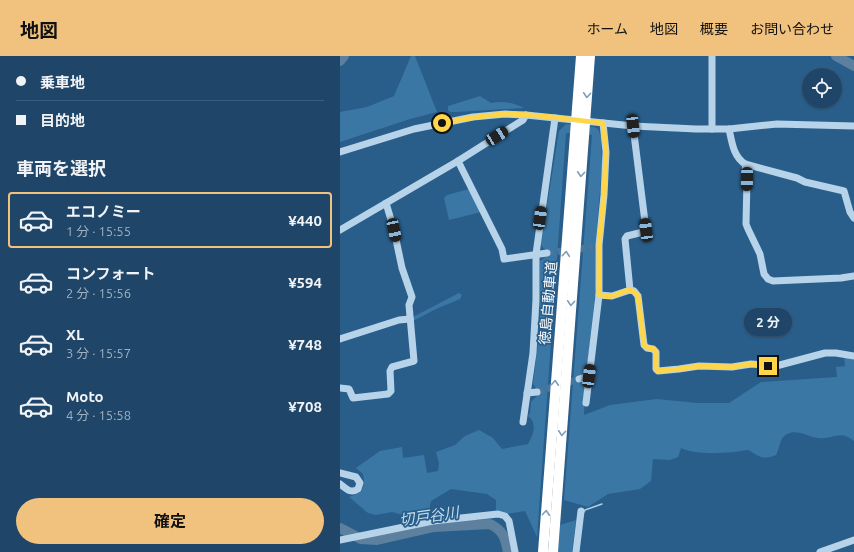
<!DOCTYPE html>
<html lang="ja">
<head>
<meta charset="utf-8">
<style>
  body { margin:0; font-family:Ubuntu,"Noto Sans JP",sans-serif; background:#2c5071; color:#f1f3f6; height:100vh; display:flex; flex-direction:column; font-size:15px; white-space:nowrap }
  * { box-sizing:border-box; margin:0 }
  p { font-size:13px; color:#a1b1c0 }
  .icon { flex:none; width:22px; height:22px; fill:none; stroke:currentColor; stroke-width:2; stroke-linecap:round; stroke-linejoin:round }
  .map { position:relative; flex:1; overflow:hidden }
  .panel { display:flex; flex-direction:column; background:#1f4668; width:340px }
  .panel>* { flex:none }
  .top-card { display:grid; align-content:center; height:88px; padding:0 16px; background:#1f4668 }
  .tools { position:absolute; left:462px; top:12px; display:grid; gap:8px }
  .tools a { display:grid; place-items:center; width:40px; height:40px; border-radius:50%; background:#1f4668; box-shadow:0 1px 3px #0004,0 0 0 1px #3c5e7c; font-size:20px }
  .end { position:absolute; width:18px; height:18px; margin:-9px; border:5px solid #ffd54a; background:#111; box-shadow:0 0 0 2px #111 }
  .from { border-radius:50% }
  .bubble { position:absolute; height:28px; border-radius:14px; background:#1f4668; box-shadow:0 1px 3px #0004,0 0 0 1px #3c5e7c; font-size:13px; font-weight:700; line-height:28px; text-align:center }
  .car { position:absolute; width:12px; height:24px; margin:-12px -6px; border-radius:5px; box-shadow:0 0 3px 1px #0007; background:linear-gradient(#222 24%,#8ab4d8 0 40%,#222 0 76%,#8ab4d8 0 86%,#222 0) }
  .top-card b { display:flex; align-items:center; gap:14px; height:38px; font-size:15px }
  .top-card b+b { border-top:1px solid #3c5e7c }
  .top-card i { width:10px; height:10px; background:#f1f3f6 }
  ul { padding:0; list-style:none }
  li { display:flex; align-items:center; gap:12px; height:56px; margin:0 8px 6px; padding:0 8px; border:2px solid transparent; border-radius:4px }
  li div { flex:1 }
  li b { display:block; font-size:15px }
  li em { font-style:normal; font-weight:700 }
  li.active { border-color:#f1c27d }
  li>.icon { width:36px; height:36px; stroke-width:1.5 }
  h2 { padding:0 16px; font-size:18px; line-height:48px }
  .action { display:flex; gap:8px; margin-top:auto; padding:8px 16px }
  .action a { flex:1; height:46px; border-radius:24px; background:#f1c27d; color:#111; font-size:16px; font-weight:700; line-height:46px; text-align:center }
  header { display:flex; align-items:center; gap:24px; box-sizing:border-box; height:56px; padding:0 20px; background:#f1c27d; color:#111 }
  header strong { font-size:19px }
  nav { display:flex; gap:22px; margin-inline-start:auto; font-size:14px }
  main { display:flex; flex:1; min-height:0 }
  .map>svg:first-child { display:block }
  .green { fill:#3a77a5 }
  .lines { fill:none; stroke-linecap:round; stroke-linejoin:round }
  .stream { stroke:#accfe9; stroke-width:1.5 }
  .river { stroke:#5c809d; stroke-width:10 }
  .minor-tunnel { stroke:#49769c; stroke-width:7; stroke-dasharray:7 3.5; stroke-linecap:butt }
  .minor { stroke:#b7d3e9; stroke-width:7 }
  .highway { stroke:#fff; stroke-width:10 }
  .oneway { stroke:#7f9eb9 }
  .route { stroke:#ffd54a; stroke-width:5 }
  .labels { text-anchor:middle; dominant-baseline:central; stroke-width:3.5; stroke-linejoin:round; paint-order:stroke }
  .street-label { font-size:14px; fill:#fff; stroke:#295e8a }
  .water-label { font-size:15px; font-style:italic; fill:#c3ddf0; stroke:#295e8a }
</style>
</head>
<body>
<header>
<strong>地図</strong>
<nav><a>ホーム</a><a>地図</a><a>概要</a><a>お問い合わせ</a></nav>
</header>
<main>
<section class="panel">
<div class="top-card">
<b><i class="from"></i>乗車地</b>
<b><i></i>目的地</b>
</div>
<h2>車両を選択</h2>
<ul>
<li class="active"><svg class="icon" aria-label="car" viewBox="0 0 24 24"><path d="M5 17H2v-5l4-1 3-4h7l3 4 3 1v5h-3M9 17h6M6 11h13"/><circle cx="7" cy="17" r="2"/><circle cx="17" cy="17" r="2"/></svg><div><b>エコノミー</b><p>1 分 · 15:55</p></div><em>¥440</em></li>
<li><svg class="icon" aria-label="car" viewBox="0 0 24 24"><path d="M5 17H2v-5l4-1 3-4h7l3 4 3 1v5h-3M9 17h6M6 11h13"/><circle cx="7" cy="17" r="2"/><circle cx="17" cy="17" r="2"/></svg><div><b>コンフォート</b><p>2 分 · 15:56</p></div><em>¥594</em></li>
<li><svg class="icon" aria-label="car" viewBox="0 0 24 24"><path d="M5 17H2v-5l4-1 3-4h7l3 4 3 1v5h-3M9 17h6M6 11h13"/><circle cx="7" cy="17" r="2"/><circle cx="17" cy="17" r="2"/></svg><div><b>XL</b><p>3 分 · 15:57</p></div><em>¥748</em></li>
<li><svg class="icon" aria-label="car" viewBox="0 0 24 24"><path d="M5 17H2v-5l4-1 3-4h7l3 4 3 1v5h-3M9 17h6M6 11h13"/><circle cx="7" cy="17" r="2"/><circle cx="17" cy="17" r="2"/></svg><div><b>Moto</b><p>4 分 · 15:58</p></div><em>¥708</em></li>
</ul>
<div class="action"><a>確定</a></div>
</section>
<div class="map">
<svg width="514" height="496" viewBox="0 0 514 496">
  <rect width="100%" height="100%" fill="#295e8a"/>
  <!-- green -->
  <g class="green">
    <polygon points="71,0 75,0 97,56 70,63 0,86 0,56 27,51 54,40"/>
    <path d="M140,40l11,7c12,-2 21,-1 33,5l-68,4h-6l-2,-2v-4z"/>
    <path d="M226,68l28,3 4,2 3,8 1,28 -7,87 1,34 -11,100 -1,29 26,-10 47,-6 40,4h32l32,-21 76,-5 -1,-10 9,-1 -1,-9 10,3v81c-15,-12 -21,-1 -36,-3 -10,-1 -21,-9 -31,-4 -8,4 -7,14 -11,21 -14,6 -16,1 -28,-5 -19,3 -50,6 -67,-2l-3,9 -8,3 -17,-1 -2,22 -11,8 -32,5 -20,13 -24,-7 28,-365 -26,-2 -29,404 -12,-26 -18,3 -11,-4v-10l-9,-6 -36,-5 -20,12 -2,10 -4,8h-7l-26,-7 -16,3 -8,-2 -19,-16c13,-4 17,-8 14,-23l-7,-6 24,-17 22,-4 1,11 21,-3 3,18 11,-2 1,-8 -3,-11 19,-7 10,-9 14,-6 14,8 9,11 26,-5c5,-9 10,-21 0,-28l2,-3 1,-11 7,-7v-6l-3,-2 -2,-3 7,-58v-65l8,-6v-4l-5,-3 -2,-4 16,-101 2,-12z"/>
    <polygon points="129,133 141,156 109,164 104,142 107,139"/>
    <polygon points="119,237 122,239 120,243 96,253 73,265 73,261"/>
    <polygon points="236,464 232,496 218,496 220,469"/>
  </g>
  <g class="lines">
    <!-- stream -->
    <polyline class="stream" points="244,456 245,454 262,448"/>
    <!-- river -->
    <g class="river">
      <polyline points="496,0 514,10"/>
      <polyline points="0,5 4,0"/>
      <path d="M0,472l21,11 16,1 57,-13 56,-3c14,7 15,14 18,28"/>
    </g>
    <!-- minor-tunnel -->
    <g class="minor-tunnel">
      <polyline points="207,197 253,191"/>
      <polyline points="197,336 239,323"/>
    </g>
    <!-- minor -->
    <g class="minor">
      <polyline points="372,0 372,73"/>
      <path d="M389,73c3,13 4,27 16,35l52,14 8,4 39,9 6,21 4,6"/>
      <polyline points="0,96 74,73 133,61 165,58 186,59 293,70 356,73 389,73 437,68 514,70"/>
      <polyline points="118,105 162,193 164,203 207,197"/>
      <polyline points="405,108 407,123 406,168 408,173 420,198 424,218 428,223 433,225 501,222 514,220"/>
      <polyline points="0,174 118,105 183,64 186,59"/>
      <polyline points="290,234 294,235 298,240 304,289 307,292 313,293 316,296 316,313 318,315 339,313 359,310 392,311 411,308 436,310 485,297 496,297 514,300"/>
      <polyline points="259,239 272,240 290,234 285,183 287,180 303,176 306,174 293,70"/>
      <polyline points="0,283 59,264 70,263"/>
      <polyline points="239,323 249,320"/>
      <polyline points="0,332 9,333 13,342 48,338 51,335 50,315 52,311 74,305 69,249 72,241 62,212 54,174 46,147"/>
      <polyline points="187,337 197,336"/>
      <polyline points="246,347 259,239 259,189 264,139 266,96 263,67"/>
      <polyline points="183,366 193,297 196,244 196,198 215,62"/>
      <path d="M0,417l16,4 4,6 -2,6c-7,5 -12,0 -18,-5"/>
      <polyline points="0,484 93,465 158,458 165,460 169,465 175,496"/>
      <polyline points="236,496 241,455"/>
      <polyline points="480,496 514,484"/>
    </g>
    <!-- highway -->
    <g class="highway">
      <polyline points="203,496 241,0"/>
      <polyline points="213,496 250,0"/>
    </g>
  </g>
  <!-- one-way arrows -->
  <defs><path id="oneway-chevron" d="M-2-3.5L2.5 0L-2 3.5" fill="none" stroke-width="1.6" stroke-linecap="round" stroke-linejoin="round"/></defs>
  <g class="oneway">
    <use href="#oneway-chevron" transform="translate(247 39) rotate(94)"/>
    <use href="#oneway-chevron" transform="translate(241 118) rotate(94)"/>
    <use href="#oneway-chevron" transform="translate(226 198) rotate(-85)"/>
    <use href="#oneway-chevron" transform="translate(231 247) rotate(94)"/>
    <use href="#oneway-chevron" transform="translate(215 327) rotate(-86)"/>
    <use href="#oneway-chevron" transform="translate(222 377) rotate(94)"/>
    <use href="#oneway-chevron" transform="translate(206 457) rotate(-86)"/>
  </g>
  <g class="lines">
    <!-- route -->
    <path class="route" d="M102,67c21,-4 42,-8 64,-9 32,0 65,6 97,9l3,29 -2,43 -5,50v50c4,1 9,2 13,1 11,-2 17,-12 26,0l6,49 4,3 6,1 2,3v16l2,3 21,-2 20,-3 33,1 18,-3 18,2"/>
  </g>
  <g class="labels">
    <!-- street labels -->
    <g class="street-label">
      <text transform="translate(208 247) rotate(-85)">徳島自動車道</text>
    </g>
    <!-- water labels -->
    <g class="water-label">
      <text transform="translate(89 460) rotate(-8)">切戸谷川</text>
    </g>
  </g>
</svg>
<div class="tools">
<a><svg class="icon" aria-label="locate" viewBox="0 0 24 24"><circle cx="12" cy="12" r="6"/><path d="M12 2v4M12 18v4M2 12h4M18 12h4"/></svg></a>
</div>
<i class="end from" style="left:102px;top:67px"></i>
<i class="end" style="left:428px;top:310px"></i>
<div class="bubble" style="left:404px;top:252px;width:48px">2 分</div>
<i class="car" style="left:293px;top:70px;rotate:174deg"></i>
<i class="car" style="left:157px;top:80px;rotate:58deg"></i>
<i class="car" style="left:407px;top:123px;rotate:181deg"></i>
<i class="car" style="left:200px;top:162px;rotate:8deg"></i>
<i class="car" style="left:54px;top:174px;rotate:168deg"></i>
<i class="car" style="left:306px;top:174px;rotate:353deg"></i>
<i class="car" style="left:249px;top:320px;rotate:7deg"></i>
</div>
</main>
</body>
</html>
